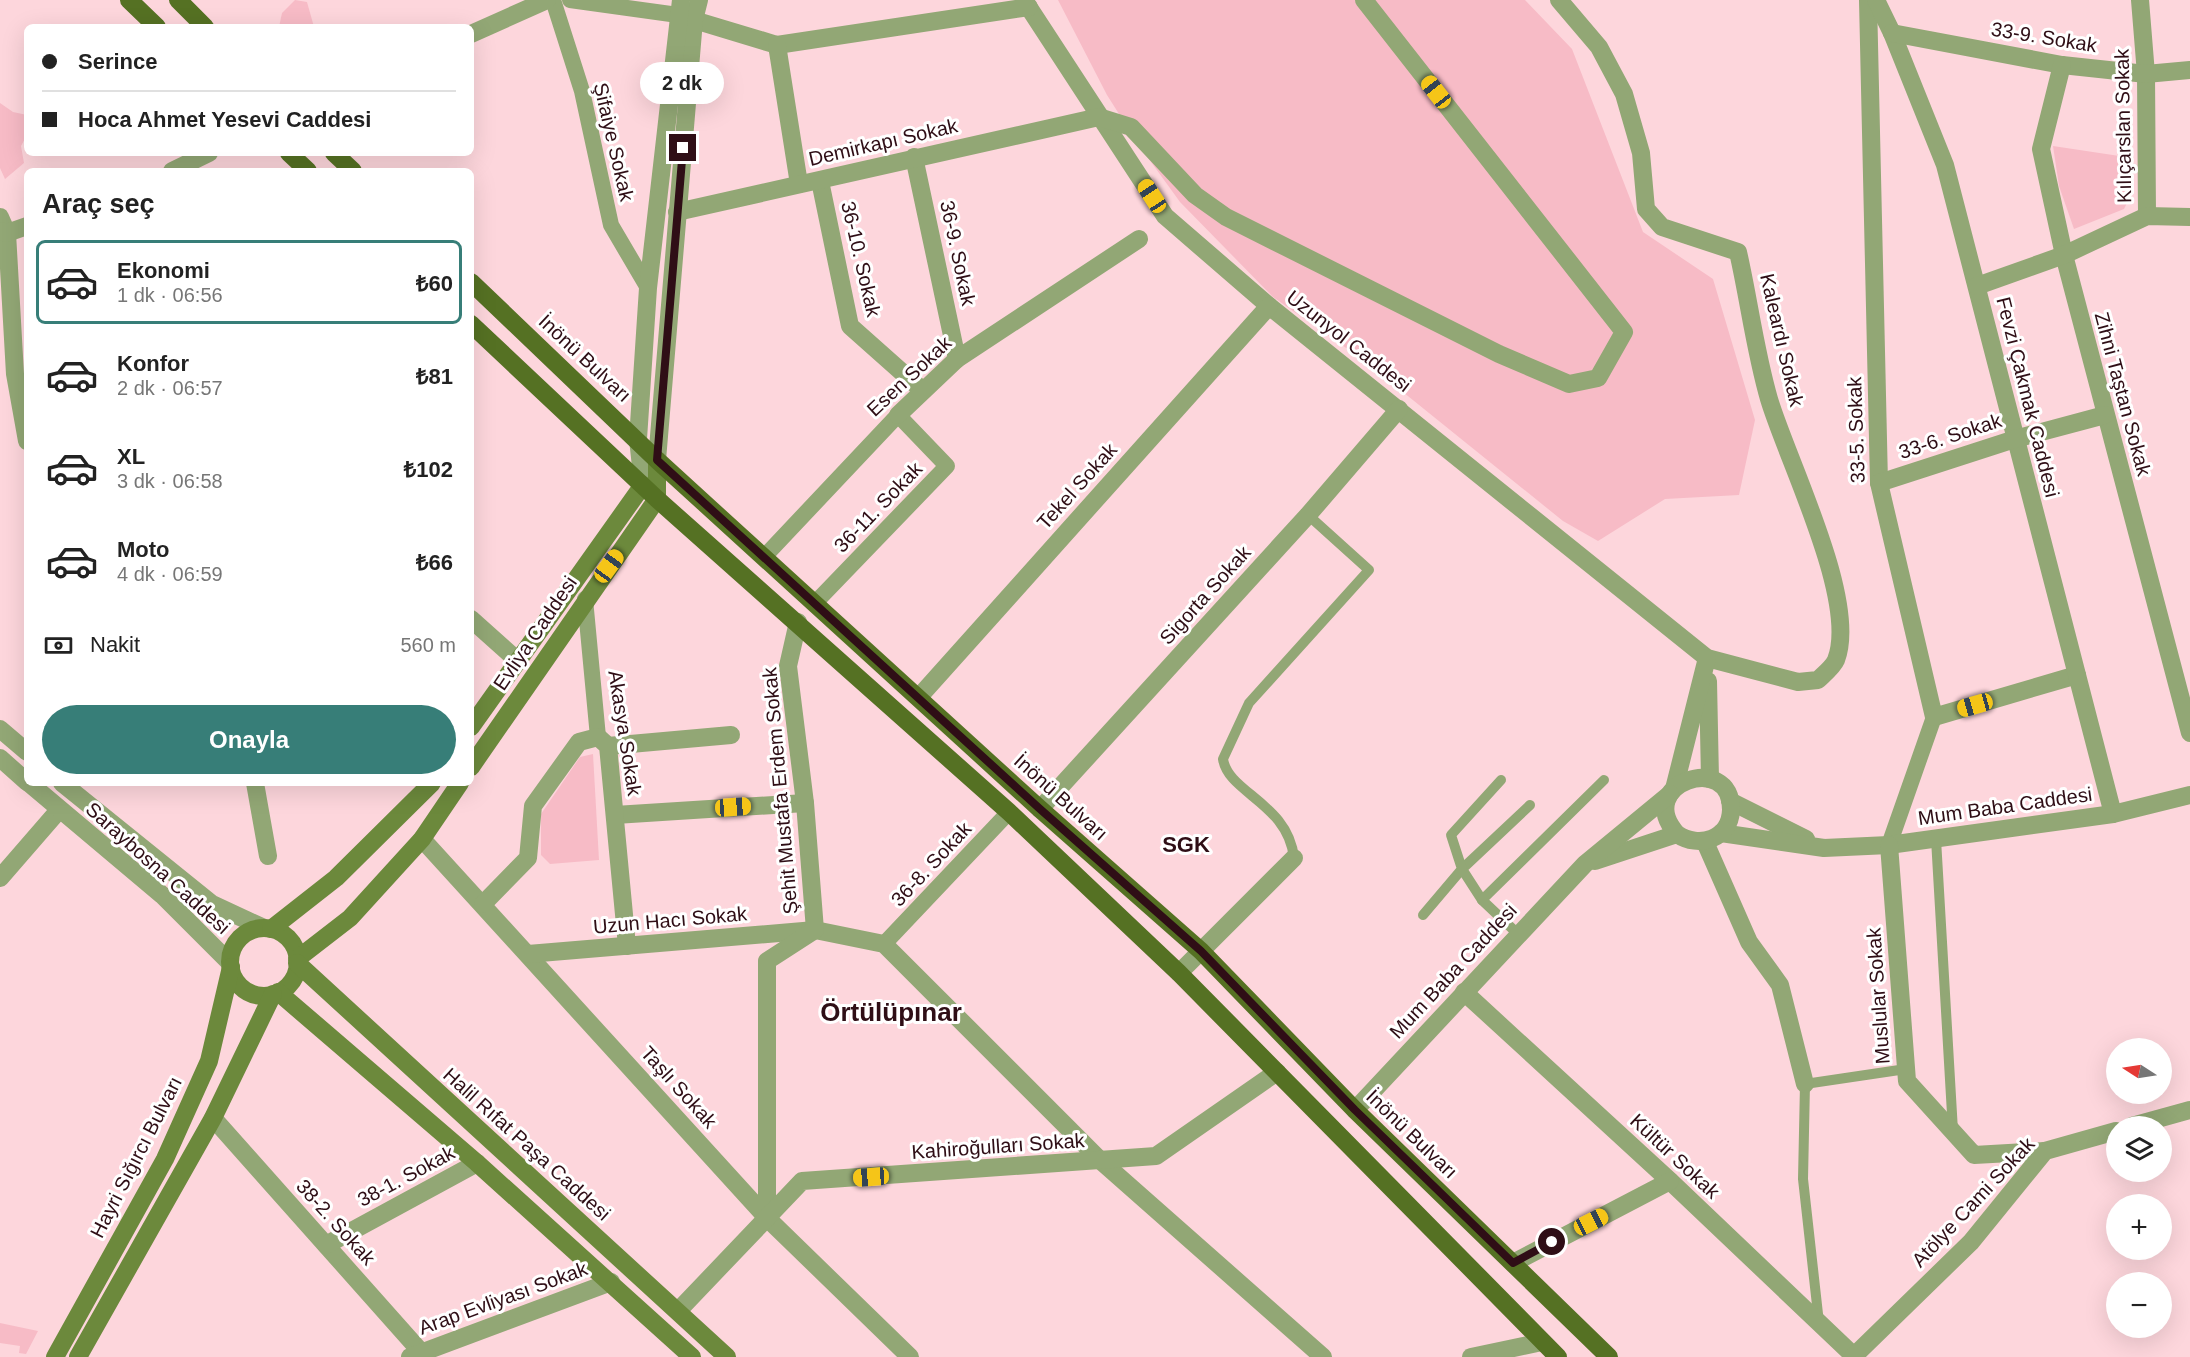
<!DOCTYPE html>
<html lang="tr">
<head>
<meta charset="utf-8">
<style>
  body { margin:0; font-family:Arial,sans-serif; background:#f6f6f6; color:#222; height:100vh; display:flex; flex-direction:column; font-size:22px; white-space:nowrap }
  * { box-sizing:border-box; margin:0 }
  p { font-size:20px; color:#767676 }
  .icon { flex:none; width:33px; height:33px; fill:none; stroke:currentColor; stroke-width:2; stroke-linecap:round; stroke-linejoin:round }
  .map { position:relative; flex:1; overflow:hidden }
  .panel { position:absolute; left:24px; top:168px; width:450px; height:618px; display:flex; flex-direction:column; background:#fff; border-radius:9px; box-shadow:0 6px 24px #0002 }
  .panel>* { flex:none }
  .hud { position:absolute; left:24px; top:24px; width:450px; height:132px; border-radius:9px; box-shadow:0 6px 24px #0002; display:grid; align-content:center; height:132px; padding:0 18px; background:#fff }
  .needle { width:39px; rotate:282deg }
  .fabs { position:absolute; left:2106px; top:1038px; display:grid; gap:12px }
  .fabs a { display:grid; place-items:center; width:66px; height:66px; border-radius:50%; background:#fff; box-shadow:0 6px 24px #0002; font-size:30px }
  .end { position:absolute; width:27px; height:27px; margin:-14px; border:8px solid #2f0e16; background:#fff; box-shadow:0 0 0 3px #fff }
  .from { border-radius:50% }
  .bubble { position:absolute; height:42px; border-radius:21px; background:#fff; box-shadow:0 6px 24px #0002; font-size:20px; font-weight:800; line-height:42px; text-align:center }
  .car { position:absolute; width:18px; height:36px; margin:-18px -9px; border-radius:8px; box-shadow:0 0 4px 2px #0007; background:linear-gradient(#f5c518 24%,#345 0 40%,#f5c518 0 76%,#345 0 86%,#f5c518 0) }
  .hud b { display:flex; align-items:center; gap:21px; height:57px; font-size:22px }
  .hud b+b { border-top:2px solid #e0e0e0 }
  .hud i { width:15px; height:15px; background:#222 }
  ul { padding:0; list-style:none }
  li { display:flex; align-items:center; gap:18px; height:84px; margin:0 12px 9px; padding:0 6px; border:3px solid transparent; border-radius:9px }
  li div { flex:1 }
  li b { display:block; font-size:22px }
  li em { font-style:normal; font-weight:800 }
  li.current { border-color:#377e78 }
  li>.icon { width:54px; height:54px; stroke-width:1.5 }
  h2 { padding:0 18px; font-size:27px; line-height:72px }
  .pay { display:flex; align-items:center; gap:15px; height:66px; padding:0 18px; font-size:22px }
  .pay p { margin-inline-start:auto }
  .action { display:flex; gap:12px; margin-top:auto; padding:12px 18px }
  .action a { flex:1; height:69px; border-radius:36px; background:#377e78; color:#fff; font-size:24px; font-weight:800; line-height:69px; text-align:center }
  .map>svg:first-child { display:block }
  .green { fill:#f7bbc6 }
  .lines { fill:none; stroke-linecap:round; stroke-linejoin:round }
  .service { stroke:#92a775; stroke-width:10 }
  .pedestrian { stroke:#92a775; stroke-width:16 }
  .minor { stroke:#92a775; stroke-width:18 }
  .tertiary { stroke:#92a775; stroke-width:18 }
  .secondary { stroke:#6c893c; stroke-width:18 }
  .primary { stroke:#557123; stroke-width:18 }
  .route { stroke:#2f0e16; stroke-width:8 }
  .labels { text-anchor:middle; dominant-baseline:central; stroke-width:6; stroke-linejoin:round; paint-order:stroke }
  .street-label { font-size:20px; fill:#2f0e16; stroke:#fff }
  .quarter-label { font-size:22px; font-weight:bold; fill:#2f0e16; stroke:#fff }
  .district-label { font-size:26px; font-weight:bold; fill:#2f0e16; stroke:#fff }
</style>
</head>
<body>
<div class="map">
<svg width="2190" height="1357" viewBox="0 0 2190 1357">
  <rect width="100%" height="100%" fill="#fdd6dc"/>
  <!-- green -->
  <g class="green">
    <polygon points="295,0 307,2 314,27 279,27 282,13"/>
    <polygon points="1058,0 1525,0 1572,49 1643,232 1713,279 1755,420 1739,495 1665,499 1598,541 1563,521 1362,359 1273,297 1180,202 1138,144 1107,95"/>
    <polygon points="0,103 13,112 27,115 27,135 21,146 24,163 5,179 0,168"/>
    <polygon points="2053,146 2126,157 2131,195 2124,209 2074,229 2059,186"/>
    <polygon points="593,754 599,860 550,864 541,855 541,814 580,757"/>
    <polygon points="0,1323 38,1331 26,1354 19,1353 20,1346 0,1343"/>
  </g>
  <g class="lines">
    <!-- service -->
    <g class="service">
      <polyline points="1936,839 1953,1131"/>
      <path d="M1294,858c-6,-55 -66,-65 -71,-99l26,-56 120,-133 -61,-55"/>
      <polyline points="1482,900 1462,869 1530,805"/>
      <polyline points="1423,915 1462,869 1451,835 1501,780"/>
      <polyline points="1519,935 1482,900 1604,780"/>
      <polyline points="1819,1323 1803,1179 1805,1084 1906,1069"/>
    </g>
    <!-- pedestrian -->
    <g class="pedestrian">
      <polyline points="553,0 582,91 611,225 648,288"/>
      <polyline points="570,0 678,15"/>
      <polyline points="764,557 898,415 947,466 815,603"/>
      <polyline points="585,599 598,737"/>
      <polyline points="1889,845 1934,717"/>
      <polyline points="884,944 1009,812"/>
    </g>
    <!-- minor -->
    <g class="minor">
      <path d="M1024,0l141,216 104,90 438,352 91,24 20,-2c5,-5 15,-13 18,-20 23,-59 -49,-200 -67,-261 -14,-48 -20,-99 -31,-147l-76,-25 -16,-18 -5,-56 -17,-59 -25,-47 -40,-47"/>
      <polyline points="1868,0 1879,483 1934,717 2077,675"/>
      <polyline points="1876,0 1892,33 1945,165 2113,814"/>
      <polyline points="2140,0 2146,74 2147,216"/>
      <polyline points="694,20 777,45 1029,7"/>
      <polyline points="1892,33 2062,65 2146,74 2190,70"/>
      <polyline points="471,34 547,0"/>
      <polyline points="777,45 799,184"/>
      <polyline points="2062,65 2041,149 2064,255 2190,733"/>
      <polyline points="914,157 957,359"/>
      <polyline points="172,171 209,153"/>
      <polyline points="820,181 850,326 922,390"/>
      <polyline points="677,212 1099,117 1131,127 1195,195 1226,217 1499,354 1569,384 1598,378 1624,332 1364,0"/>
      <polyline points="0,217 7,233 15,374 27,441"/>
      <polyline points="0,231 7,233 27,226"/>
      <polyline points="1977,286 2064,255 2147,216 2190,217"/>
      <polyline points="898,415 957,359 1139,239"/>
      <polyline points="1879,483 2015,439 2105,415"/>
      <polyline points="471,619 518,661"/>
      <polyline points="1708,681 1710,779"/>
      <polyline points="919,697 1269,306"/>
      <polyline points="608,746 731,735"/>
      <polyline points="255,783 268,856"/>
      <polyline points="1674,789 1707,658"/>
      <polyline points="1730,801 1806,839"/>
      <polyline points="1040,809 1308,515 1399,409"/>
      <polyline points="615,815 805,803"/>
      <polyline points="1721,833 1824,848 1889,845 2113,814 2190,795"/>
      <polyline points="422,839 767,1218 910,1357"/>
      <polyline points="1705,842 1749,942 1780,985 1805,1084"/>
      <polyline points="1889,845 1907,1081 1974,1155 2045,1151"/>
      <path d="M1595,861l82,-27c22,15 53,5 54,-24 1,-60 -99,-26 -54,24"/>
      <polyline points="0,878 59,810"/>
      <polyline points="483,904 528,858 533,806 579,742 598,737 608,746 627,946"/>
      <polyline points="528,954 815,930 884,944 1101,1161 1323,1357"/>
      <polyline points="1179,973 1294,858"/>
      <polyline points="1464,992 1670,1181 1854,1356"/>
      <polyline points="1355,1110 1585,864 1670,794"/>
      <polyline points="213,1118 421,1352 422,1357"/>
      <polyline points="2132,1126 2190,1110"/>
      <polyline points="767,1218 767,961 815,930 805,803 788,666 798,622"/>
      <polyline points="326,1245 477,1163"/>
      <polyline points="1513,1263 1670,1181"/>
      <polyline points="678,1311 802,1181 1156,1156 1277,1072"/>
      <polyline points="410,1357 611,1282"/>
      <polyline points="1471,1357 1542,1342"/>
      <polyline points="1853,1357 1971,1242 2045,1151 2116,1131"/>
    </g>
    <!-- tertiary -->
    <g class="tertiary">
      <polyline points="657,460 694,20 699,0"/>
      <polyline points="643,485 638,439 648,288 681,0"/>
      <polyline points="0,729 27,752"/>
      <polyline points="0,758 27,782"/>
      <polyline points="29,783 162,895 230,963"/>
      <polyline points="62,783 212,904 264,928"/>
    </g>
    <!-- secondary -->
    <g class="secondary">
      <polyline points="471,727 643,485"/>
      <polyline points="471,767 657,499 657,460"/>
      <circle cx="264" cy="962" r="34"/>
      <polyline points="271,929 336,878 432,783"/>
      <polyline points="297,959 350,918 422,839 460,783"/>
      <polyline points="297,963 727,1357"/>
      <polyline points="278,992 477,1163 692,1357"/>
      <polyline points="55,1357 165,1159 209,1061 231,967"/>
      <polyline points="78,1357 213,1118 273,994"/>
    </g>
    <!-- primary -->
    <g class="primary">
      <polyline points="129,0 157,27"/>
      <polyline points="178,0 205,27"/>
      <polyline points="289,153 308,171"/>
      <polyline points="334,153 353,171"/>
      <polyline points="471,282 657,460 1040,809 1201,951 1355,1110 1609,1357"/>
      <polyline points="471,324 657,499 1009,812 1179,973 1558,1357"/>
    </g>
  </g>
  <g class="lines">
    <!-- route -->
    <polyline class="route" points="683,148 657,460 1040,809 1201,951 1355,1110 1513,1263 1552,1242"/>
  </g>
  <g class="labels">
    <!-- street labels -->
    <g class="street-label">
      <text transform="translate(2044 37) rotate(9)">33-9. Sokak</text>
      <text transform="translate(2123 126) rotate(-91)">Kılıçarslan Sokak</text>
      <text transform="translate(614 142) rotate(77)">Şifaiye Sokak</text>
      <text transform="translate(883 142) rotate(-13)">Demirkapı Sokak</text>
      <text transform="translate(958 253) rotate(78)">36-9. Sokak</text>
      <text transform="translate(861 259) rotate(77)">36-10. Sokak</text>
      <text transform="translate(1782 340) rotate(77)">Kaleardı Sokak</text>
      <text transform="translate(1349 341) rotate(38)">Uzunyol Caddesi</text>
      <text transform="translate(585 358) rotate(43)">İnönü Bulvarı</text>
      <text transform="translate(909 376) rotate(-43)">Esen Sokak</text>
      <text transform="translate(2123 394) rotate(75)">Zihni Taştan Sokak</text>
      <text transform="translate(2028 397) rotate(76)">Fevzi Çakmak Caddesi</text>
      <text transform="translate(1856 430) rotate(-92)">33-5. Sokak</text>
      <text transform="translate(1950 436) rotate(-18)">33-6. Sokak</text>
      <text transform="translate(1077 486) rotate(-48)">Tekel Sokak</text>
      <text transform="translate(878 507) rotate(-46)">36-11. Sokak</text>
      <text transform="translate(1205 595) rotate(-48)">Sigorta Sokak</text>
      <text transform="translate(535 633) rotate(-56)">Evliya Caddesi</text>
      <text transform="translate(625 733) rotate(81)">Akasya Sokak</text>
      <text transform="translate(780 791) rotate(-95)">Şehit Mustafa Erdem Sokak</text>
      <text transform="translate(1061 797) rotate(42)">İnönü Bulvarı</text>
      <text transform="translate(2005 806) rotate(-8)">Mum Baba Caddesi</text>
      <text transform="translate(931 864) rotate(-47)">36-8. Sokak</text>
      <text transform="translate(158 868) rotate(42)">Saraybosna Caddesi</text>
      <text transform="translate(670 920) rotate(-5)">Uzun Hacı Sokak</text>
      <text transform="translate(1453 971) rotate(-47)">Mum Baba Caddesi</text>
      <text transform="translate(1878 996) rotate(-94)">Muslular Sokak</text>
      <text transform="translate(679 1087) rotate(48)">Taşlı Sokak</text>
      <text transform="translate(1412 1134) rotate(44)">İnönü Bulvarı</text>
      <text transform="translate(527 1144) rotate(42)">Halil Rıfat Paşa Caddesi</text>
      <text transform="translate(998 1146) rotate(-4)">Kahiroğulları Sokak</text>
      <text transform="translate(1675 1156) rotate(43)">Kültür Sokak</text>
      <text transform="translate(136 1157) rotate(-63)">Hayri Sığırcı Bulvarı</text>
      <text transform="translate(406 1176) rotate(-28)">38-1. Sokak</text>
      <text transform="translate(1973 1202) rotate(-47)">Atölye Cami Sokak</text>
      <text transform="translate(336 1222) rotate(48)">38-2. Sokak</text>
      <text transform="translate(503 1298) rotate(-20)">Arap Evliyası Sokak</text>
    </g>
    <!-- quarter labels -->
    <g class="quarter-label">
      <text x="1186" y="844">SGK</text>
    </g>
    <!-- district labels -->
    <g class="district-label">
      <text x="891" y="1012">Örtülüpınar</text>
    </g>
  </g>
</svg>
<div class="fabs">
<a><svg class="needle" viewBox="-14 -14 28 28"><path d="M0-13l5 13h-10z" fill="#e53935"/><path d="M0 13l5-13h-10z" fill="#767676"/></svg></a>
<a><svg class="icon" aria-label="layers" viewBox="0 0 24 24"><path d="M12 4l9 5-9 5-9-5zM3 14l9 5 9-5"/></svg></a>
<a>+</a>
<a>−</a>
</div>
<i class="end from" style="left:1552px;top:1242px"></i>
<i class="end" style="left:683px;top:148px"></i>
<div class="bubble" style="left:640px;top:62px;width:84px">2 dk</div>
<i class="car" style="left:1436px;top:92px;rotate:322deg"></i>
<i class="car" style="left:1152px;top:196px;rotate:327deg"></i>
<i class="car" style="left:609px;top:566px;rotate:36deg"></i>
<i class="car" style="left:1975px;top:705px;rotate:254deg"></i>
<i class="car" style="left:733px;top:807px;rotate:86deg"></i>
<i class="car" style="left:871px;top:1177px;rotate:266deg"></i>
<i class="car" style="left:1591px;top:1222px;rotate:63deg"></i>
<div class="hud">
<b><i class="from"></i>Serince</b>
<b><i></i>Hoca Ahmet Yesevi Caddesi</b>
</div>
<section class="panel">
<h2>Araç seç</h2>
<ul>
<li class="current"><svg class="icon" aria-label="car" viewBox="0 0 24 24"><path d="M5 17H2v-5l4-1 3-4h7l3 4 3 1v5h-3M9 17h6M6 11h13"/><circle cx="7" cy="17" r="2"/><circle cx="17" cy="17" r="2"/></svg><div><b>Ekonomi</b><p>1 dk · 06:56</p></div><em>₺60</em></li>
<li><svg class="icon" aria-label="car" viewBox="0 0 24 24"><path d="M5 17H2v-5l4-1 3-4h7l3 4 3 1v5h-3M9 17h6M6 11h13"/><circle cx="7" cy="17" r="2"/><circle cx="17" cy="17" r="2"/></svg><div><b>Konfor</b><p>2 dk · 06:57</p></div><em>₺81</em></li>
<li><svg class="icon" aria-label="car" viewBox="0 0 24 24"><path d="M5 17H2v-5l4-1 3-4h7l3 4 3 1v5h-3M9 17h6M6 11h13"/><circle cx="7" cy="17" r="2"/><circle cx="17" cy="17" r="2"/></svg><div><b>XL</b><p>3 dk · 06:58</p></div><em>₺102</em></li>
<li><svg class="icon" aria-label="car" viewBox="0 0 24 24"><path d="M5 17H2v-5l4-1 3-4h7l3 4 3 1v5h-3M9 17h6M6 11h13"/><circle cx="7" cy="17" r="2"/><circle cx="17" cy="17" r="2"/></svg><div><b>Moto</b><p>4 dk · 06:59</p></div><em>₺66</em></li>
</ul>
<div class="pay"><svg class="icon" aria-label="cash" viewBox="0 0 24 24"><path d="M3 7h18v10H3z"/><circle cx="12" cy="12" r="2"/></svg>Nakit<p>560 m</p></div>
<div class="action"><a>Onayla</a></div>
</section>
</div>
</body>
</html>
